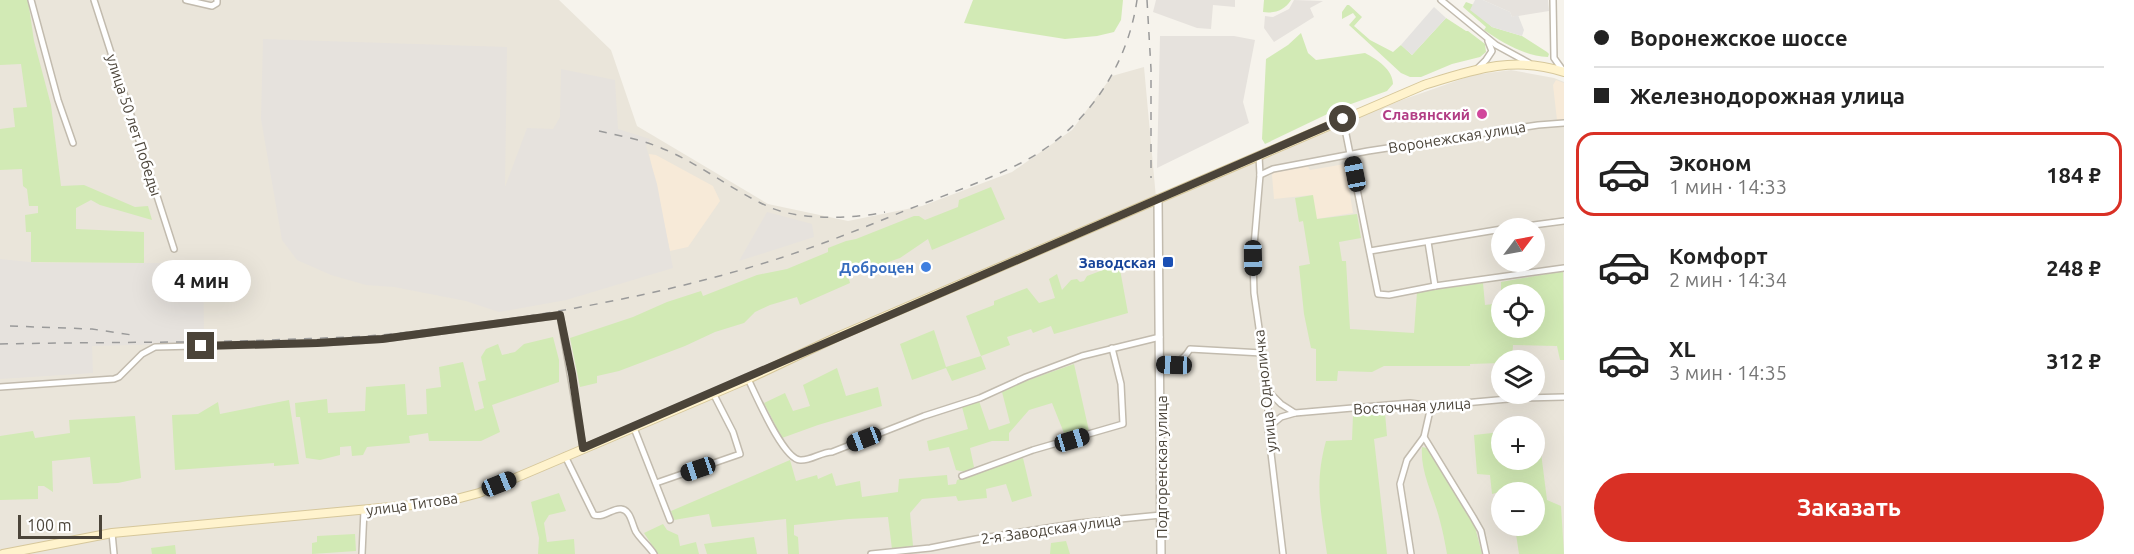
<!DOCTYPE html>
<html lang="ru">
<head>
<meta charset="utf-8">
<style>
  body { margin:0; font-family:Ubuntu,sans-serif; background:#f2f2f2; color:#222; height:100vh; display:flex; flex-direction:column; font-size:22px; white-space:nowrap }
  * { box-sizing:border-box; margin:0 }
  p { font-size:20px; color:#767676 }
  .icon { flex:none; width:33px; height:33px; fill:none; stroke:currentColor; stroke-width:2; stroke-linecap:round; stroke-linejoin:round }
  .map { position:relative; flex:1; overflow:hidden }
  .details { display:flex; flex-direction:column; background:#fff; width:570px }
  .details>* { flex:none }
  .hud { display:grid; align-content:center; height:132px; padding:0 30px; background:#fff }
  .needle { width:39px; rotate:58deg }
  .tools { position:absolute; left:1491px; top:218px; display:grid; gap:12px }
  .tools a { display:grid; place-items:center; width:54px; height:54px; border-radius:50%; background:#fff; box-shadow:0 6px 24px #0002; font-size:30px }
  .scale { position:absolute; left:18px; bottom:15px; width:84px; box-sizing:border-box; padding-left:6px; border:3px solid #4b4439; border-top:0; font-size:16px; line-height:21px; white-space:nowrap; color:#4b4439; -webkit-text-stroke:4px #fff; paint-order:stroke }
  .end { position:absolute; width:27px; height:27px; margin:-14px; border:8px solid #4b4439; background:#fff; box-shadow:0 0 0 3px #fff }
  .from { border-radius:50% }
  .bubble { position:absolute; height:42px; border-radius:21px; background:#fff; box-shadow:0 6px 24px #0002; font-size:20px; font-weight:700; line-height:42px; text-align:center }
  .car { position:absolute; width:18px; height:36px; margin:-18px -9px; border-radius:8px; box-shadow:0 0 4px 2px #0007; background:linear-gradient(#222 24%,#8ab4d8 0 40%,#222 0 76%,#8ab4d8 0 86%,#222 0) }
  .hud b { display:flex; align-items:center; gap:21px; height:57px; font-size:22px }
  .hud b+b { border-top:2px solid #e0e0e0 }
  .hud i { width:15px; height:15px; background:#222 }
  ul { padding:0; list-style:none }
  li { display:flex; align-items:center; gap:18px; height:84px; margin:0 12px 9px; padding:0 18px; border:3px solid transparent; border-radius:18px }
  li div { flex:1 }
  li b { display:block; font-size:22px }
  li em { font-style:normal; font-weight:700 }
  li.selected { border-color:#d93025 }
  li>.icon { width:54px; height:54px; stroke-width:1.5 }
  .primary-button { display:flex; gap:12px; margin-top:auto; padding:12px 30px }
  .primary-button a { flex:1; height:69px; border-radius:36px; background:#d93025; color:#fff; font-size:24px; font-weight:700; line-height:69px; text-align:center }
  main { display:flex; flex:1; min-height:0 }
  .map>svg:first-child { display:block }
  .residential { fill:#eae5da; fill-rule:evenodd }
  .commercial { fill:#f7ead8 }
  .industrial { fill:#e6e2dd }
  .green { fill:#d2eab5 }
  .parking { fill:#e5e3e0 }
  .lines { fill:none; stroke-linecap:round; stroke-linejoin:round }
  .minor-casing { stroke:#c2bbae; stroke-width:8 }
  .tertiary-casing { stroke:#c2bbae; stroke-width:10 }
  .secondary-casing { stroke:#d6c79b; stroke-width:10 }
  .minor { stroke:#fff; stroke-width:5 }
  .tertiary { stroke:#fff; stroke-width:7 }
  .secondary { stroke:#fff3cd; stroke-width:8 }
  .rail { stroke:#9a9a9a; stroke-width:1.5; stroke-dasharray:8 8; stroke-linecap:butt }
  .route { stroke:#4b4439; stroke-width:8 }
  .hotel-dot { fill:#d1479c; stroke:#fff; stroke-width:2 }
  .transit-dot { fill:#1a4fb4; stroke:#fff; stroke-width:2 }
  .shop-dot { fill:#3f7fe0; stroke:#fff; stroke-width:2 }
  .labels { text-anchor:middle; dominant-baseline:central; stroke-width:5; stroke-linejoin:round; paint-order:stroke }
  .hotel-label { font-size:15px; font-weight:bold; fill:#b23c85; stroke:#fff; text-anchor:end }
  .street-label { font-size:15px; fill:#4b4439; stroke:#fff }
  .transit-label { font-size:15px; font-weight:bold; fill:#164399; stroke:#fff; text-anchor:end }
  .shop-label { font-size:15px; font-weight:bold; fill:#366cbe; stroke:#fff; text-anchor:end }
</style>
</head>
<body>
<main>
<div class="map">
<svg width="1564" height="554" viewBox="0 0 1564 554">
  <rect width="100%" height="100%" fill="#f6f3ec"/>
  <!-- residential -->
  <path class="residential" d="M0,0h559l52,50 26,76 131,78 80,17 74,-15 90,-34 60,-42 40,-54 32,-9 12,131 246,-98 71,-25 38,-5 43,8 10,4v472h-1564zM1502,228h32v33h-32zM1502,294h32v33h-32zM1502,360h32v33h-32zM1502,426h32v33h-32zM1502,492h32v33h-32z"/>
  <!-- commercial -->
  <g class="commercial">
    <polygon points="1556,80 1564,83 1564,121 1557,120 1553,85"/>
    <polygon points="649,154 656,155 713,186 720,201 688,247 670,251"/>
    <polygon points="1345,164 1353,213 1316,219 1312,195 1274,199 1272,175 1273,172 1307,165 1310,170"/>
  </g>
  <!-- industrial -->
  <g class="industrial">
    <polygon points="1156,0 1235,0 1235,7 1213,5 1211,29 1197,28 1153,12"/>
    <polygon points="1294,0 1323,1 1310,8 1314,17 1274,42 1264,28 1265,16 1273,17 1289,9"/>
    <polygon points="1483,0 1548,0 1549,11 1512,17 1510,12"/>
    <polygon points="1160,36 1234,36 1255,40 1243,102 1249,123 1157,168"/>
    <polygon points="263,39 507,47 505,187 527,128 553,129 560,117 561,69 615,80 618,129 650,139 646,146 657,184 673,268 566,300 499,312 466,301 394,287 366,285 331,275 297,260 282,240 261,119"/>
    <polygon points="767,212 812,224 814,237 739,261"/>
    <polygon points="0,259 40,263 203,263 204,333 213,340 213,343 92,346 93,373 0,379"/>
  </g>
  <!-- green -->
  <g class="green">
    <polygon points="0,0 28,0 34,41 51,105 61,186 84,185 135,207 148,206 152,220 100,205 91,200 76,208 76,229 144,232 144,263 31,262 31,232 26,232 25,215 38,213 38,206 29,206 27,189 23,186 22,169 0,170 0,129 15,127 13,108 27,107 21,64 0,65"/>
    <polygon points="973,0 1123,0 1121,20 1114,32 1097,36 1065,39 964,23"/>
    <path d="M1264,0h27c-6,10 -17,14 -28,12z"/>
    <path d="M1466,2l8,3 -3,4 21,18 30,9 25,16 2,2 -1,3c-23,-1 -45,-14 -64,-27l2,-3 -23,-20z"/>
    <polygon points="1347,5 1349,5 1362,17 1354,26 1370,40 1393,52 1401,45 1412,55 1446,18 1466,31 1468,31 1485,44 1486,52 1480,57 1452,64 1421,77 1410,77 1401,73 1349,25 1356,17 1353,13 1342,19 1342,12"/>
    <path d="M1301,33l7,20 8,7 49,-7c12,6 28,17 28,31l-6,7 -47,17 -75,36 -3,-5 4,-80 22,-14z"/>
    <polygon points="991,187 1005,219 932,250 928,239 900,258 848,276 850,283 800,305 797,297 770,305 755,312 744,323 715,332 685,346 619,371 597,376 597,383 580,387 570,338 633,317 667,302 701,291 703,296 757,275 787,269 828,252 828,248 846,241 856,239 914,216 919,216 925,220 958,207 959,200"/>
    <polygon points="1313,195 1317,219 1357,214 1361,238 1339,242 1342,261 1346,261 1350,329 1414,333 1417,292 1483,283 1485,305 1501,303 1502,327 1534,327 1534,294 1502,294 1501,297 1501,282 1563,271 1564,360 1560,360 1557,346 1513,345 1512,360 1502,360 1501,363 1470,364 1470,366 1384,366 1372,372 1338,371 1337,381 1316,381 1316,349 1311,348 1304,314 1299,266 1310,264 1303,221 1299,222 1295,198"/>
    <polygon points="1119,264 1128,313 1054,334 1051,326 1033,333 1031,329 1007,337 1010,345 981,356 986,369 952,381 946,368 912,380 900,344 934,330 946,367 981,356 966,316 994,305 994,301 1027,288 1039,303 1055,298 1049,279 1057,274 1062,290 1071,280 1077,279 1080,282 1084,281 1087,276"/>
    <polygon points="553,337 559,360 559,382 492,405 500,432 481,441 429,441 428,433 409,436 410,443 367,447 363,455 352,456 351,446 340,447 340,455 320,460 306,458 300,417 296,417 295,403 327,399 328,413 365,411 366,387 405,384 407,415 427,414 426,389 441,387 439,367 463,362 475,411 484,408 478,382 486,380 481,357 486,349 498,344 502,355 515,352 524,344"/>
    <polygon points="1074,364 1089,431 1066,438 1052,403 1029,410 1009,433 1009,441 992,441 970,448 974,467 965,472 956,470 949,447 929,451 927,441 968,429 962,407 979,401 989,430 1010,423 1002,392 1020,383"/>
    <polygon points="837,368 846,396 878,387 882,406 818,425 782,438 764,403 785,393 793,411 810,406 803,385"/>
    <polygon points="289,400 299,464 274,466 274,463 175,470 172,415 198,414 218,402 220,414"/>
    <path d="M1385,413l2,23 -13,3 13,115h-60c-6,-43 -13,-70 -1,-113l26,-1 1,-25z"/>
    <polygon points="135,416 141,478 118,483 93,484 90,457 52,461 53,492 44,486 38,486 38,499 0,500 0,436 33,431 35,438 70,433 69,420"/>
    <polygon points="1535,429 1538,429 1547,500 1561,506 1564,554 1519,554 1516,534 1510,533 1508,525 1534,525 1534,492 1503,491 1492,494 1490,475 1477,474 1474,435 1501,432 1502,459 1534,459"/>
    <path d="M1422,447l5,1 48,79 7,27h-35c-2,-11 -4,-22 -7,-33 -6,-25 -20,-48 -18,-74z"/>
    <polygon points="1023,458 1032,496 1012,502 1006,484 986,489 987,498 958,501 956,496 922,499 910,513 913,546 892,549 888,517 849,519 794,525 794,535 798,537 799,554 788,554 786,519 712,527 709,514 674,520 671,511 790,460 796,481 817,475 818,479 832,473 836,486 860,481 862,497 898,492 899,479 947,475 948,485 956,484 957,480"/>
    <polygon points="559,493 566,511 549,515 544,523 547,542 574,539 575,554 538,554 539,538 531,502"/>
    <polygon points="663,524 667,530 678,535 680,546 696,542 699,554 658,554 644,533"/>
    <polygon points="355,534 356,551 312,554 312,543 317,542 317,536"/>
    <polygon points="754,537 757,554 707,554 704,544"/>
    <polygon points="1066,541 1070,554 1050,554 1051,543"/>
    <polygon points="175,545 176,554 152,554 151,548"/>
  </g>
  <!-- parking -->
  <g class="parking">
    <polygon points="1475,0 1483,0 1510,12 1512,17 1518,15 1524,30 1522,36 1492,27 1470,10"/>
    <polygon points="1434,7 1446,18 1412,55 1401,45"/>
  </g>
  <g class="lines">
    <!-- minor casing -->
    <g class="minor-casing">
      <g id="minor">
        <polyline points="31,0 58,100 73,143"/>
        <polyline points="94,0 174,249"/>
        <polyline points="186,0 212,6 217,3 217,0"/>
        <polyline points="1441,0 1496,45 1529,63"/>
        <polyline points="1553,0 1554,58 1564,72"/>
        <polyline points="1478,68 1486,60 1492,51 1488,41"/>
        <polyline points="1343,119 1378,294 1389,295 1435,286"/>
        <polyline points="1259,156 1260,175 1253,258 1254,293 1268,391 1268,428 1283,554"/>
        <polyline points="1260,175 1273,169 1368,151 1538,125 1564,123"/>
        <polyline points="1510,228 1564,221"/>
        <polyline points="1428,242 1435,286 1564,268"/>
        <polyline points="1370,251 1502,229"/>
        <path d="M1160,364c14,1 23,-3 30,-15l72,4"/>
        <path d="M748,379c8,16 35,80 52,81 11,1 21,-8 32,-8l92,-36 56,-18 46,-21 56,-21 78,-19"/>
        <polyline points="0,387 114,379 119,377 142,354 155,347 317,343 382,339 560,315 583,448"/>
        <polyline points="1268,391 1281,404 1295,413 1410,403 1431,406 1519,398 1564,397"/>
        <polyline points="634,428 670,520"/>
        <polyline points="1268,428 1281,417 1295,413"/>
        <polyline points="1424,437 1473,517 1481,531 1486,554"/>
        <path d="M565,456l29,59c11,3 18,-7 27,-6 10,1 11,16 15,23 5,8 13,14 18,22"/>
        <polyline points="962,476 1033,450 1123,424 1121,384 1112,348"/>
        <polyline points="656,483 740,454 733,432 713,393"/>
        <polyline points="112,533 114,554"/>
        <polyline points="362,554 364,510"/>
        <polyline points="871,554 930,548 976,539 1079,523 1161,515"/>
        <polyline points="1411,554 1400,484 1407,460 1424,437 1431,406"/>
      </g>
    </g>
    <!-- tertiary casing -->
    <g class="tertiary-casing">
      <polyline id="tertiary" points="1158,199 1161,554"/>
    </g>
    <!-- secondary casing -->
    <g class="secondary-casing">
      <path id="secondary" d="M3,554l109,-21 333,-31 34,-9 41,-17 228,-97 89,-42 587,-252c48,-15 90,-30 140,-13"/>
    </g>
    <!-- minor -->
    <use href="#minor" class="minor"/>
    <!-- tertiary -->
    <use href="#tertiary" class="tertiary"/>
    <!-- secondary -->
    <use href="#secondary" class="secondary"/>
    <!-- rail -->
    <g class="rail">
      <polyline points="1147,0 1151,69 1151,178"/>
      <path d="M599,131c22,5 45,9 67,19 35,15 66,40 101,56 31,15 86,13 118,6"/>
      <polyline points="10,326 92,329 132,335"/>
      <path d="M0,344c90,-2 181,-1 271,-4 40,-2 80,-2 120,-6 129,-14 259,-35 383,-74 44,-14 87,-31 130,-49 39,-15 79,-29 117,-48 63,-32 106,-94 116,-163"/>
    </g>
  </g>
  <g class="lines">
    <!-- route -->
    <polyline class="route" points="201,346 317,343 382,339 560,315 572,374 583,448 1343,119"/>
  </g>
  <!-- markers -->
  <circle class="hotel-dot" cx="1482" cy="114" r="6"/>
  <rect class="transit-dot" x="1162" y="256" width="12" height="12" rx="3"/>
  <circle class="shop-dot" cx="926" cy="267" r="6"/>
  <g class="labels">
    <!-- hotel labels -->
    <g class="hotel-label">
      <text x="1470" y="114">Славянский</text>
    </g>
    <!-- street labels -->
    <g class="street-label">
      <text transform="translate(134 125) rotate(72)">улица 50 лет Победы</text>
      <text transform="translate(1457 137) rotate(-9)">Воронежская улица</text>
      <text transform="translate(1265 391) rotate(-96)">улица Одноличка</text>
      <text transform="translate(1412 406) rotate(-3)">Восточная улица</text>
      <text transform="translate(1161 467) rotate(-90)">Подгоренская улица</text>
      <text transform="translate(412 504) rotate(-8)">улица Титова</text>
      <text transform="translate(1051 529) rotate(-8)">2-я Заводская улица</text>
    </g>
    <!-- transit labels -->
    <g class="transit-label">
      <text x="1156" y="262">Заводская</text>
    </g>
    <!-- shop labels -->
    <g class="shop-label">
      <text x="914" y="267">Доброцен</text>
    </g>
  </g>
</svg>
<div class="tools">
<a><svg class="needle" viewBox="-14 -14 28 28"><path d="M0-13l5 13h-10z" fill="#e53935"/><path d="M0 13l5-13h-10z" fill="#767676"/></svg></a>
<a><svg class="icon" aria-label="locate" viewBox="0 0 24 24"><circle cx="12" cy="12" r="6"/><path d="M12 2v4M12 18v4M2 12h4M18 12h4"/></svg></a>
<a><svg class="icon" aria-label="layers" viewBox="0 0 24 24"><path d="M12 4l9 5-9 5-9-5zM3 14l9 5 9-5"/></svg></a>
<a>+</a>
<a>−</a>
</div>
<div class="scale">100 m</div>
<i class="end from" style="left:1343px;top:119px"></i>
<i class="end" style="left:201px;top:346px"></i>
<div class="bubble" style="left:152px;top:260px;width:99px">4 мин</div>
<i class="car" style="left:1355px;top:174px;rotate:349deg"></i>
<i class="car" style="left:1253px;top:258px;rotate:179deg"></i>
<i class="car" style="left:1174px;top:365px;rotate:272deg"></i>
<i class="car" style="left:864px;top:439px;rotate:249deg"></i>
<i class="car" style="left:1072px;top:440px;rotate:73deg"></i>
<i class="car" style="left:698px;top:469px;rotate:251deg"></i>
<i class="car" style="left:499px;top:484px;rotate:68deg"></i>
</div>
<section class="details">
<div class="hud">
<b><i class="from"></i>Воронежское шоссе</b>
<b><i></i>Железнодорожная улица</b>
</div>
<ul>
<li class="selected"><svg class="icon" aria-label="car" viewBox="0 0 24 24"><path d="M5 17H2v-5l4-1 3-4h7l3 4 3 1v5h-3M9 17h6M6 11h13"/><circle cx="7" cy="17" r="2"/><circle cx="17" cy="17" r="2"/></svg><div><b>Эконом</b><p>1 мин · 14:33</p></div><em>184 ₽</em></li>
<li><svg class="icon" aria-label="car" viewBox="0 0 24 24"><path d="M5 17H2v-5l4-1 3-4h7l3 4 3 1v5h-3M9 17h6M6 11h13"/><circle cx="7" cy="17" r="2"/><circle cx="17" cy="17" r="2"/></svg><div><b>Комфорт</b><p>2 мин · 14:34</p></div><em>248 ₽</em></li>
<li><svg class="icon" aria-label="car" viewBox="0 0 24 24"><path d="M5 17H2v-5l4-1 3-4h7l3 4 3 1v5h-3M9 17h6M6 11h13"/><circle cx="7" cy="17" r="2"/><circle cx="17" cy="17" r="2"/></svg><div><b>XL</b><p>3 мин · 14:35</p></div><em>312 ₽</em></li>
</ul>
<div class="primary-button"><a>Заказать</a></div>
</section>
</main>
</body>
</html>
